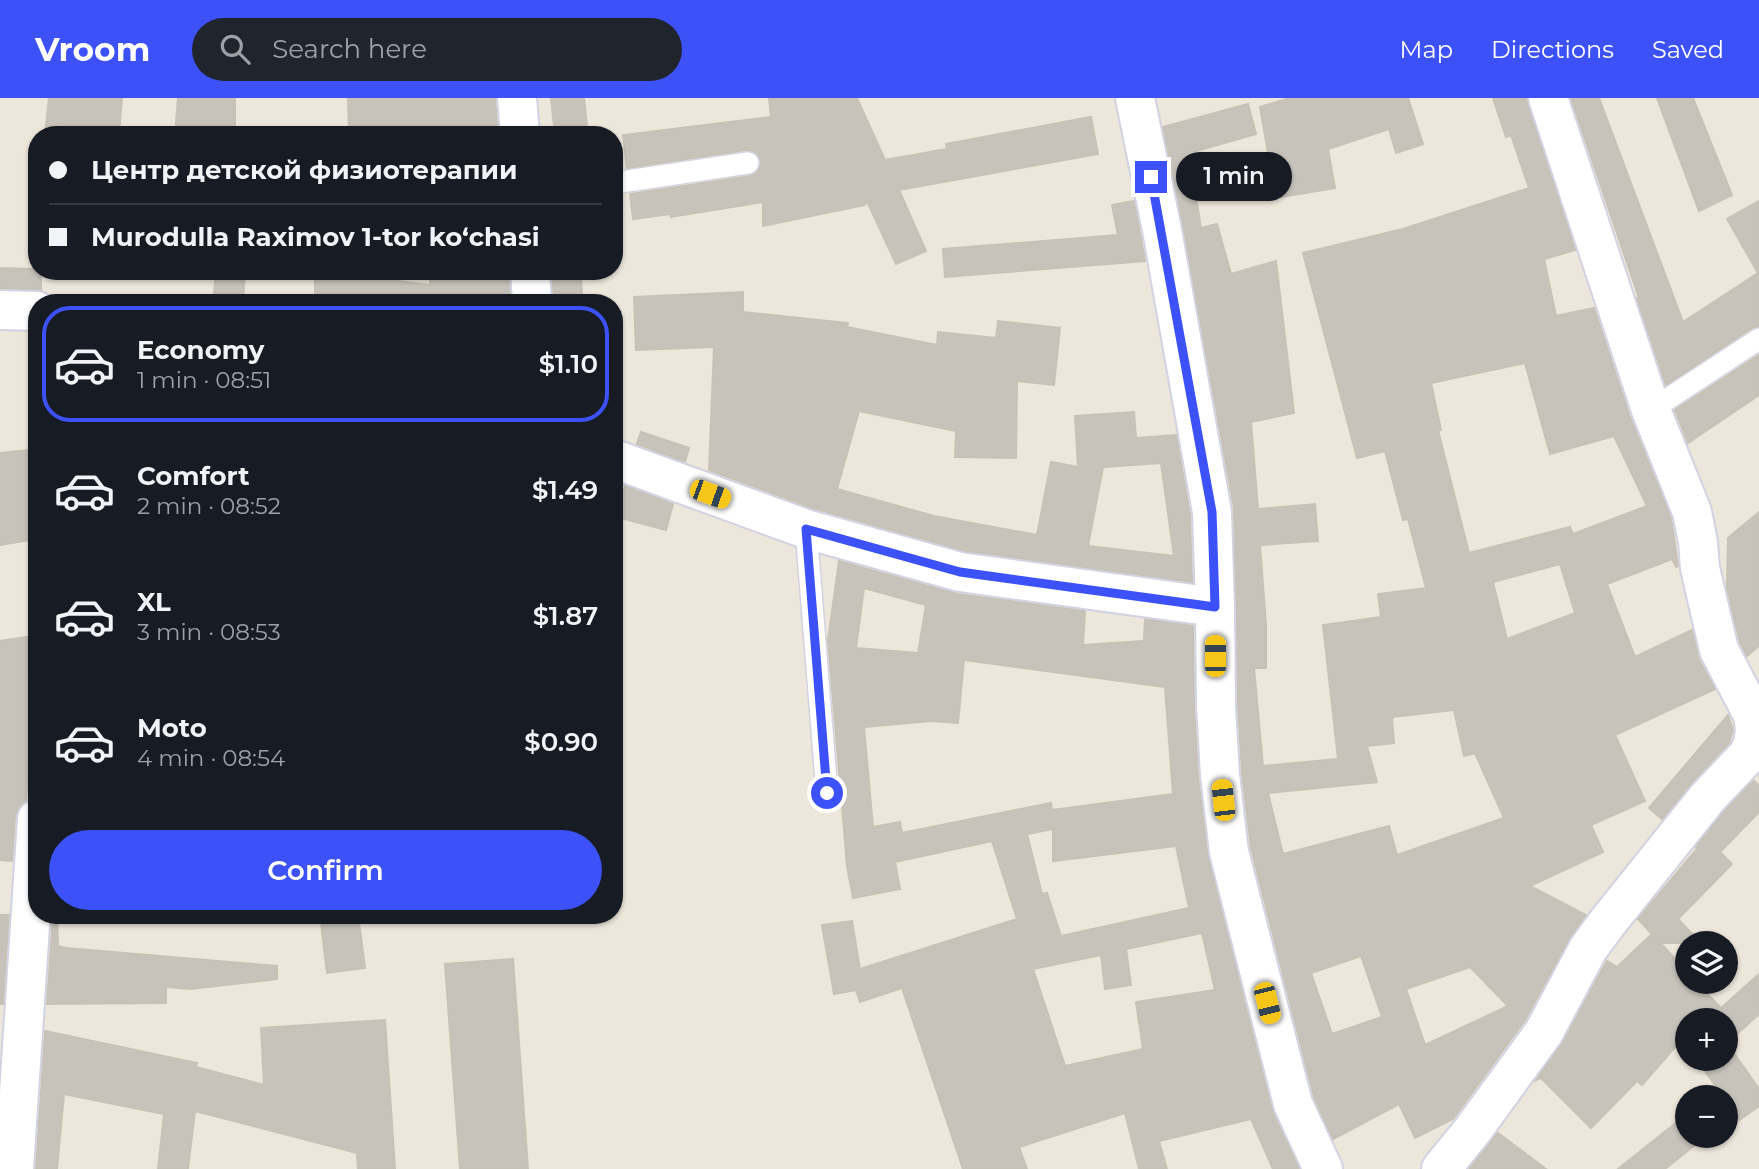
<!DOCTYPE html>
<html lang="en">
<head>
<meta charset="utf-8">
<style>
  body { margin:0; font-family:Montserrat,sans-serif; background:#20242c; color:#f1f3f6; height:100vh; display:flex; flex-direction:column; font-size:26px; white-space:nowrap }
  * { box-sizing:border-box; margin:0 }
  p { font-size:23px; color:#9ea1a6 }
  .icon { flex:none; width:38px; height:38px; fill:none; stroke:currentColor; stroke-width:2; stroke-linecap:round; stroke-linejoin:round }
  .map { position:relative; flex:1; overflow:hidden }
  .panel { position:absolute; left:28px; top:196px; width:595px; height:630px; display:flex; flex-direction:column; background:#171b24; border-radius:28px; box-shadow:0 2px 5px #0004 }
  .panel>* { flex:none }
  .guide { position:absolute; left:28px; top:28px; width:595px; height:154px; border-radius:28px; box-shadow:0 2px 5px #0004; display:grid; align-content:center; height:154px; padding:0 21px; background:#171b24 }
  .fabs { position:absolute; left:1675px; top:833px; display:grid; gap:14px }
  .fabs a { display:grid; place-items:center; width:63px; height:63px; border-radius:50%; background:#171b24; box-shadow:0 2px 5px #0004; font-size:35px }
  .end { position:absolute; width:32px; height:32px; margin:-16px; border:9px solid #3c52f8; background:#fff; box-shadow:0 0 0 4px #fff }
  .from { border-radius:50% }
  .bubble { position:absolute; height:49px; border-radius:24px; background:#171b24; box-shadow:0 2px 5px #0004; font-size:23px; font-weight:600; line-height:49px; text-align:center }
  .car { position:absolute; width:21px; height:42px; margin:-21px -10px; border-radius:9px; box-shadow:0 0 5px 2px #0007; background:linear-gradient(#f5c518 24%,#345 0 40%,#f5c518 0 76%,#345 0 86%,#f5c518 0) }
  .guide b { display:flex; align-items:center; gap:24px; height:66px; font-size:26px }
  .guide b+b { border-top:2px solid #363941 }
  .guide i { width:18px; height:18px; background:#f1f3f6 }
  ul { padding:12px 0 0; list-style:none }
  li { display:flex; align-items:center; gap:21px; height:116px; margin:0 14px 10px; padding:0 7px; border:4px solid transparent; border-radius:28px }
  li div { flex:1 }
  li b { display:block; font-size:26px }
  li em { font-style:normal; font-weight:600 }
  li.selected { border-color:#3c52f8 }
  li>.icon { width:63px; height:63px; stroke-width:1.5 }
  .primary-button { display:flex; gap:14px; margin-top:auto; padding:14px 21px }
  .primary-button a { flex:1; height:80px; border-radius:42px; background:#3c52f8; color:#fff; font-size:28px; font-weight:600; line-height:80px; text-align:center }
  header { display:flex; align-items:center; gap:42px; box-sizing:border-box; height:98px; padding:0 35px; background:#3c52f8; color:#fff }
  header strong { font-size:33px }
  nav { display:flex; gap:38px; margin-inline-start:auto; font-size:24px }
  .search { width:490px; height:63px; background:#20242c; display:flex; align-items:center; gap:18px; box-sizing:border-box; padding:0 24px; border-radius:38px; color:#9ea1a6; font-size:26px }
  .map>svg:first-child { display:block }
  .building { fill:#c7c3bb; stroke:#c7c2b5; stroke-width:2; fill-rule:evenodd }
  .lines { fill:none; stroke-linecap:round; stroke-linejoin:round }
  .service-casing { stroke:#d1d3e2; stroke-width:24 }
  .minor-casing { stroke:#d1d3e2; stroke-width:42 }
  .service { stroke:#fff; stroke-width:21 }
  .minor { stroke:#fff; stroke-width:38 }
  .route { stroke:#3c52f8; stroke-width:9 }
</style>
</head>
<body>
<header>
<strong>Vroom</strong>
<div class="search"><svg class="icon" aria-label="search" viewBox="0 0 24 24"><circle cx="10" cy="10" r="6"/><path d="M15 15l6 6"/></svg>Search here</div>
<nav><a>Map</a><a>Directions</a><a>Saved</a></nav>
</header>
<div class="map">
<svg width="1759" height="1071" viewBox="0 0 1759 1071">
  <rect width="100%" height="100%" fill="#ece6db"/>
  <!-- building -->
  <g class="building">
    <polygon points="49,0 122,0 119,37 45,37"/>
    <polygon points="178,0 235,0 235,37 175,37"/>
    <polygon points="348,0 495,0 498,37 394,37 394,34 349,35"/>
    <polygon points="551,0 584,0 588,37 555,37"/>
    <polygon points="769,0 857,0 885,62 947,51 946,46 1091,19 1098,56 899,92 926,153 896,166 866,101 865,107 763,128 763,104 671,119 670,116 633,121 630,96 750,78 757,75 761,64 758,56 746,52 627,70 623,37 771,19"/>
    <polygon points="1290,0 1408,0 1423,46 1396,55 1389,31 1328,51 1335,90 1276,100 1260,9"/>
    <path d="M1493,0h34l48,152 -31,9 12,57 38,-8 36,109 41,101 7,48 -2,1 -4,-8 -65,25 28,73 57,-27 7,30 16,29 -100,46 30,66 -54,24 12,27 -73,34 56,29 -17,24 -44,81 -72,99 -38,19 -16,-34 -66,35 -19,-42 -63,-249 -9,-75 -4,-68 -4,-197 -51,-282 -20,-99 85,-23 8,30 -67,19 12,75 16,-4 14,50 45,-13 18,152 -43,9 7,87 57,-5 3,37 -58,4 6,80v43h-12l9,98 75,-7 -15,-134 58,-8 -3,-23 48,-6 -18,-69 -5,1 -18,-69 -28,7 -54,-205 100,-24 126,-41 -18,-53 -5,2zM1525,265l25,91 64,-18 33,70 -74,28 -3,-7 -101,26 -31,-123h3l-10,-47zM1560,466l15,49 -68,26 -14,-57zM1454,612l10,46 11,-3 29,65 -107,37 -8,-29 -106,28 -15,-61 109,-11 -10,-36 27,-3 -2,-26zM1361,858l21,61 -50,17 -21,-61zM1470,869l38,39 -83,39 -19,-56z"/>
    <polygon points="1571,0 1599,0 1683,224 1758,175 1727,121 1759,103 1759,228 1752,230 1666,287 1637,200 1639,200"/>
    <polygon points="1657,0 1693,0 1732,97 1699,113"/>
    <polygon points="1134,103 1145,163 945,179 943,151 1118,137 1112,107"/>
    <polygon points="0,170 37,171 37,173 41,173 41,192 0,190"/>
    <polygon points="216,173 245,173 243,205 213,205"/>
    <polygon points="315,173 430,187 430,173 508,173 510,205 315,205"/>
    <polygon points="552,173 580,173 583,205 554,205"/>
    <path d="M743,194v20l105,11 -1,4 90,18 1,-13 58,6 2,-17 62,7 -6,57 -37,-4 -1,77 -61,-1 1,-26 -97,-20 -22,78 97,27 103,19 14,-73 27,5 -3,-51 59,-4 2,26 40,-3 14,79 2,68 -228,-31 -151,-43 -104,-38 5,-123 -78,3 -2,-53zM1161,365l13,93 -86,-10 15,-79z"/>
    <polygon points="1759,257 1759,297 1688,345 1675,312"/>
    <polygon points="641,334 689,350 685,364 637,346"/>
    <polygon points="37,351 37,441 0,447 0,355"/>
    <polygon points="625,388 673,406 666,432 617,419"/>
    <polygon points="1759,414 1759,548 1747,558 1740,544 1727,491 1728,440"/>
    <path d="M839,463l118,33 128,17 -2,34 61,-4 1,-22 48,7 1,80 4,70 10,81 64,253 27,59h-26l-22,-50 -92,22 8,28h-28l-14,-56 -106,34 8,22h-64l-61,-181 -42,14 -4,-12 -22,4 -12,-69 30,-4 8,48 157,-50 -25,-78 -97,21 5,27 -47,9 -6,-32 -19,-226zM864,490l62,17 -8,48 -62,-5zM964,562l201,27 8,107 -121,16 -1,-7 -149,30 -2,-11 -27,5 -9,-100 67,-6 27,2zM1053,731v32l123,-15 13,62 -128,28 -14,-43 -5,1 -15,-60zM1202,835l13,57 -79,12 7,47 -78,17 -32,-97 68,-14 4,34 26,-4 -5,-36z"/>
    <polygon points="27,539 31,639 26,703 19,709 15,719 12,763 0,762 0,543"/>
    <polygon points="1728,617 1733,632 1729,645 1692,684 1662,721 1649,710"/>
    <polygon points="1754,683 1759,688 1759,714 1720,754 1732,766 1678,821 1701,845 1660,845 1638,821 1697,751 1696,749 1724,713"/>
    <polygon points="0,817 9,817 3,906 0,906"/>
    <polygon points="53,817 57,817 58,848 66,850 277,868 277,881 190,891 166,889 166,905 47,906"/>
    <polygon points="320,817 358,817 365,870 327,875"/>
    <polygon points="1652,836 1687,874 1687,884 1696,884 1721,910 1759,876 1759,916 1727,945 1759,991 1759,1008 1739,1022 1734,1015 1726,1022 1726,999 1707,999 1718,991 1696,961 1726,961 1726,922 1687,922 1687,948 1682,941 1642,987 1637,983 1591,1030 1541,980 1536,982 1563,944 1607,863 1617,869"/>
    <polygon points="513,861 528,1071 460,1071 445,866"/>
    <polygon points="385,922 395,1071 358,1071 357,1055 195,1013 188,1071 158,1071 164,1016 64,996 57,1071 36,1071 45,933 197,965 196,969 264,987 261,930"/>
    <polygon points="1687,1016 1687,1038 1706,1038 1665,1071 1618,1071"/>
    <polygon points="1498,1035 1546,1071 1469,1071"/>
  </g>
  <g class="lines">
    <!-- service casing -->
    <g class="service-casing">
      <g id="service">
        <polyline points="614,85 748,65"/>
        <polyline points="1651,312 1759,241"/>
        <polyline points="806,431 827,695"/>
      </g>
    </g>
    <!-- minor casing -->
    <g class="minor-casing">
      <g id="minor">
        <polyline points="517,0 520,37"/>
        <polyline points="1135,0 1162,132 1212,414 1215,509"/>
        <polyline points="530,173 532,205"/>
        <polyline points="0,212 37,213"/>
        <polyline points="614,361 806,431 960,474 1215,509 1216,608 1220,677 1229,754 1293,1006 1323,1071"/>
        <polyline points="14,1071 37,721"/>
        <polyline points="1441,1071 1472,1033 1544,934 1588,851 1607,825 1708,699 1747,658 1753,647 1755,632 1753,617 1719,552 1700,470 1698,444 1692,414 1651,312 1548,0"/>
      </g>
    </g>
    <!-- service -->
    <use href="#service" class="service"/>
    <!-- minor -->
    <use href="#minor" class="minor"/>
  </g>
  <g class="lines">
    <!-- route -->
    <polyline class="route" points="827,695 806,431 960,474 1215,509 1212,414 1151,79"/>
  </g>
</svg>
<div class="fabs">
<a><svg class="icon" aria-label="layers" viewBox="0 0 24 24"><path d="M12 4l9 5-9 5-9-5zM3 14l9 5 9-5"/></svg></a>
<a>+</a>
<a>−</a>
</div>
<i class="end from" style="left:827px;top:695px"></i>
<i class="end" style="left:1151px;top:79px"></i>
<div class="bubble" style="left:1176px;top:54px;width:116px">1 min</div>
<i class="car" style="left:710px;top:396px;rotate:110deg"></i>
<i class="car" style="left:1215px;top:558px;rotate:0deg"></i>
<i class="car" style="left:1223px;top:702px;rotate:354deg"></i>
<i class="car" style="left:1267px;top:905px;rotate:166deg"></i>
<div class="guide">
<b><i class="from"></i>Центр детской физиотерапии</b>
<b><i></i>Murodulla Raximov 1-tor koʻchasi</b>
</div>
<section class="panel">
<ul>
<li class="selected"><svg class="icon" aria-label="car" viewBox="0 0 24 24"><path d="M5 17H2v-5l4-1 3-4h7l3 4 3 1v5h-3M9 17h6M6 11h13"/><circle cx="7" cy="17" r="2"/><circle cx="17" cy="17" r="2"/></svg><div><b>Economy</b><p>1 min · 08:51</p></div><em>$1.10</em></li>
<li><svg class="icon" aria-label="car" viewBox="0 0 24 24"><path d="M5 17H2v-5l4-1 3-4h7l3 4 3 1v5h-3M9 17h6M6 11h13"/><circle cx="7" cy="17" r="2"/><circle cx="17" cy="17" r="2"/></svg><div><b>Comfort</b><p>2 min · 08:52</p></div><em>$1.49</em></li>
<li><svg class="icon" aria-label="car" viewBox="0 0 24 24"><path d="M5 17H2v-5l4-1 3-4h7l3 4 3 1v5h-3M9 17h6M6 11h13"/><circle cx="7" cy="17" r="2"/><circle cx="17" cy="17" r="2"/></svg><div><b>XL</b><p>3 min · 08:53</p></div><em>$1.87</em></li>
<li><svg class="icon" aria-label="car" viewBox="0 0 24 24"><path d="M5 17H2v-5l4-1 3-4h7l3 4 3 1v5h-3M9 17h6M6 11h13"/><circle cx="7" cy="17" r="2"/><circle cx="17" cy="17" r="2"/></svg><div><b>Moto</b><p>4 min · 08:54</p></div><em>$0.90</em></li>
</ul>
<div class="primary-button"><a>Confirm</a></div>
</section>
</div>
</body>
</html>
